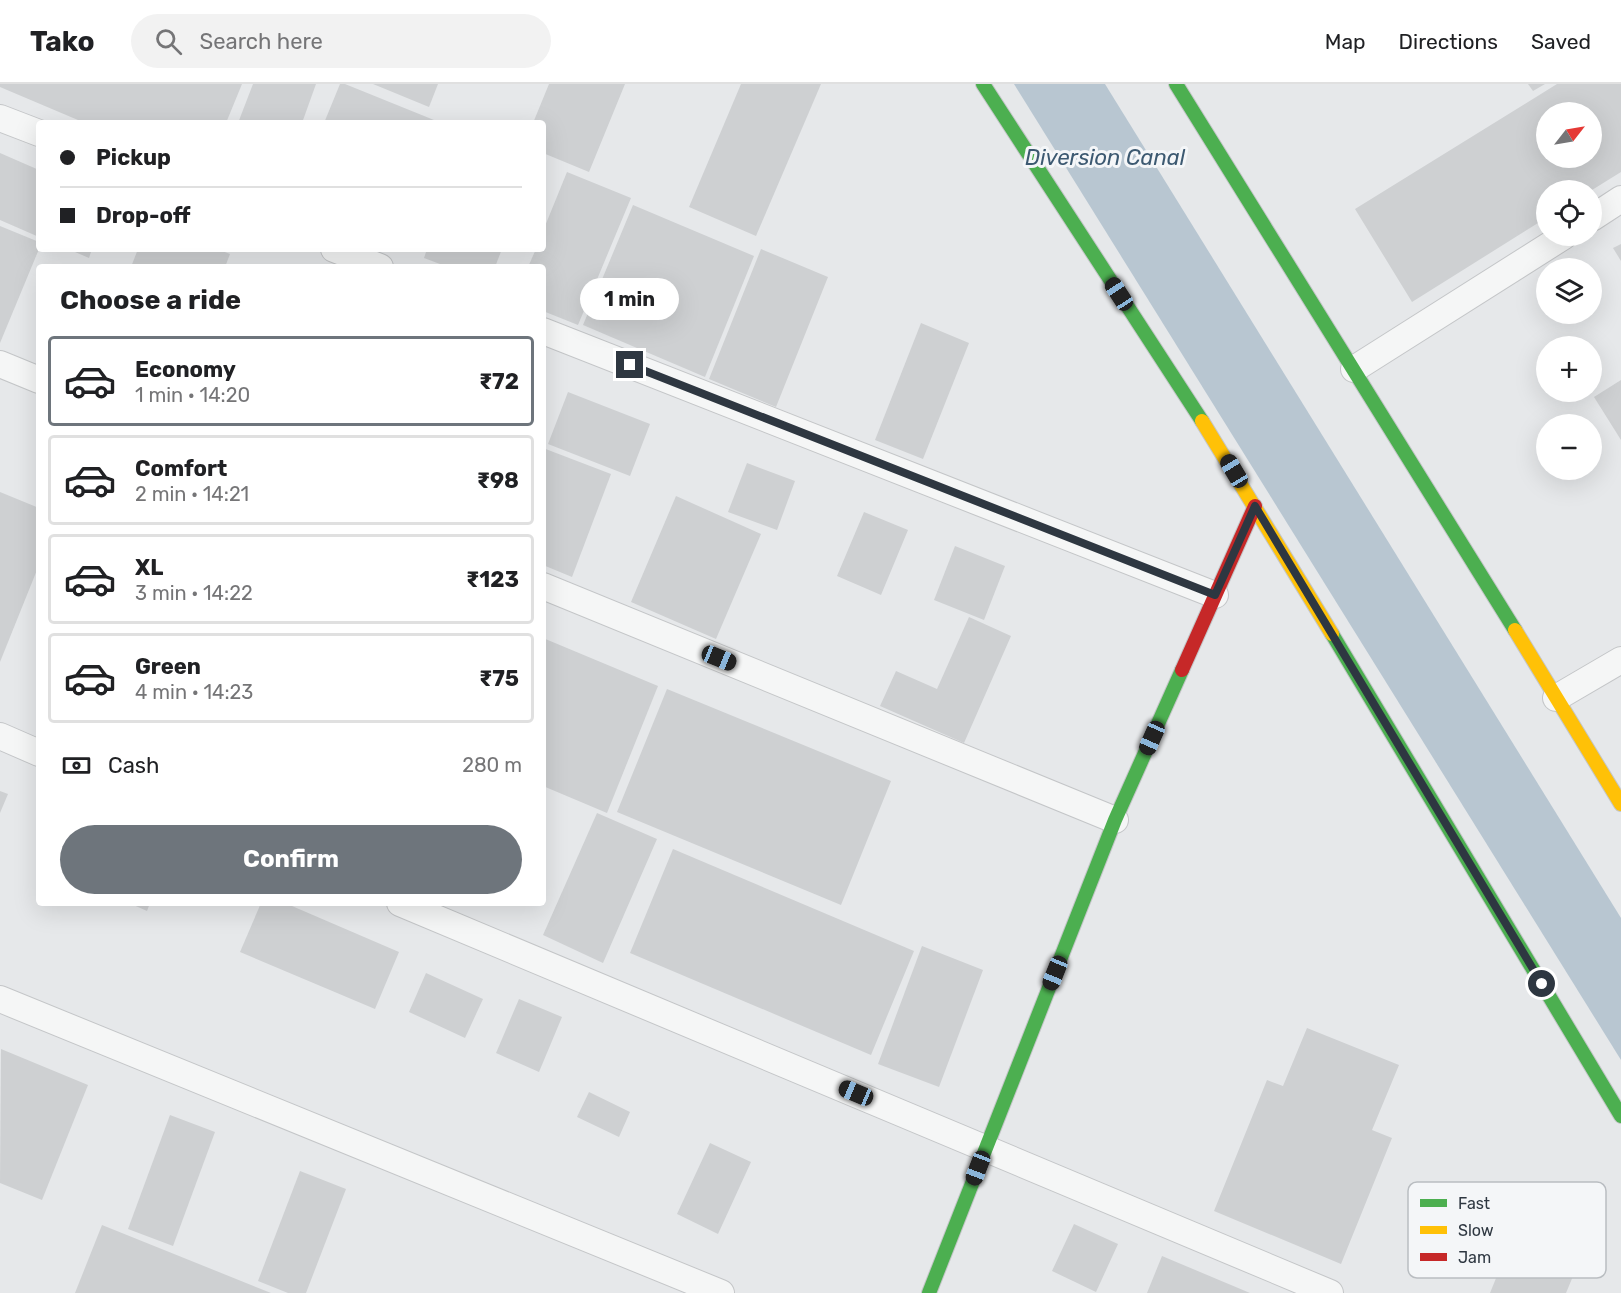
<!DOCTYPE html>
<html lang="en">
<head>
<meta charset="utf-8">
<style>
  body { margin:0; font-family:Rubik,sans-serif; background:#f2f2f2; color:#202124; height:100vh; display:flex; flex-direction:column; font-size:22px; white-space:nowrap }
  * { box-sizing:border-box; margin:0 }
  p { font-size:20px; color:#757577 }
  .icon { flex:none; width:33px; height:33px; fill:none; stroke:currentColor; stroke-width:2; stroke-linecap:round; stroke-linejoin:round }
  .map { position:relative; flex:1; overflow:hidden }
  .panel { position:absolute; left:36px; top:180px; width:510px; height:642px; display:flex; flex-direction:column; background:#fff; border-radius:6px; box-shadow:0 6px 24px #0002 }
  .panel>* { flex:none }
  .hud { position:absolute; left:36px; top:36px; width:510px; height:132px; border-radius:6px; box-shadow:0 6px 24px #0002; display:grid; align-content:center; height:132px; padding:0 24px; background:#fff }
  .needle { width:39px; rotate:59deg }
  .fabs { position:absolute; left:1536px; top:18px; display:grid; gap:12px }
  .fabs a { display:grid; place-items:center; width:66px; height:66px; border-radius:50%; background:#fff; box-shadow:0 6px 24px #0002; font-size:30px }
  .end { position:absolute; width:27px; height:27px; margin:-14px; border:8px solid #2e3741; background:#fff; box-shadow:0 0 0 3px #fff }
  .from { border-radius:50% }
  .bubble { position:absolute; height:42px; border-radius:21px; background:#fff; box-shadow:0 6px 24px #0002; font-size:20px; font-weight:700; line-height:42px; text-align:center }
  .car { position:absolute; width:18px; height:36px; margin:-18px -9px; border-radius:8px; box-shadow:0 0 4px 2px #0007; background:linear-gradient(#222 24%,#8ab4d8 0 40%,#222 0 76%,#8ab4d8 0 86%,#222 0) }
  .hud b { display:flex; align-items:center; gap:21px; height:57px; font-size:22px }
  .hud b+b { border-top:2px solid #e0e0e0 }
  .hud i { width:15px; height:15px; background:#202124 }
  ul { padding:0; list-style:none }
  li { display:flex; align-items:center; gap:18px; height:90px; margin:0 12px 9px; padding:0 12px; border:3px solid #e0e0e0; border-radius:6px }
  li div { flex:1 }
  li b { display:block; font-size:22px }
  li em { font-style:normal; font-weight:700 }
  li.current { border-color:#6e757c }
  li>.icon { width:54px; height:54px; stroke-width:1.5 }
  h2 { padding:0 24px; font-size:27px; line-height:72px }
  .pay { display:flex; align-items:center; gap:15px; height:66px; padding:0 24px; font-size:22px }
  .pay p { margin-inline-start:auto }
  .action { display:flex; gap:12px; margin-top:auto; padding:12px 24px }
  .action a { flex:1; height:69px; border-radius:36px; background:#6e757c; color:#fff; font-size:24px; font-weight:700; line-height:69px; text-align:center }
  header { display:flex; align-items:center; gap:36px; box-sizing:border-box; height:84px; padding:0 30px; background:#fff; border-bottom:2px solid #e0e0e0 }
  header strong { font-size:28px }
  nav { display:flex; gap:33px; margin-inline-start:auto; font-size:21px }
  .search { width:420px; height:54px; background:#f2f2f2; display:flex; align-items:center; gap:15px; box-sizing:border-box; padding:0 21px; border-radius:33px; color:#757577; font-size:22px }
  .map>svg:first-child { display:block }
  .water { fill:#b8c6d1 }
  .building { fill:#ced0d2; fill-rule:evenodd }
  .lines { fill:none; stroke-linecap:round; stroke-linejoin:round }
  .street-casing { stroke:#c4c6c8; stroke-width:28 }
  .fast-casing { stroke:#c4c6c8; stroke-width:16 }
  .slow-casing { stroke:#c4c6c8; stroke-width:16 }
  .jam-casing { stroke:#c4c6c8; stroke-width:16 }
  .street { stroke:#f5f6f6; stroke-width:26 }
  .fast { stroke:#4caf50; stroke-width:14 }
  .slow { stroke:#ffc107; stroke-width:14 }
  .jam { stroke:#c62828; stroke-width:14 }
  .route { stroke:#2e3741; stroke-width:8 }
  .labels { text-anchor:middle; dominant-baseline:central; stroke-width:6; stroke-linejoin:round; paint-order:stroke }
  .water-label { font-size:22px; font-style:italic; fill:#3c5971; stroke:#f4f6f8 }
  .key { fill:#f4f6f8; stroke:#b9bdc1; stroke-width:1.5 }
  .key-label { font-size:16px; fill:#2e3741 }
</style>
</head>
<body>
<header>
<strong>Tako</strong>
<div class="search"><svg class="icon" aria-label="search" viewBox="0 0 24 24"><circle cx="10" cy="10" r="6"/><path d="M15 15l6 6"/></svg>Search here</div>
<nav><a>Map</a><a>Directions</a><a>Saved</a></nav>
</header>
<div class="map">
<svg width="1621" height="1209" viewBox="0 0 1621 1209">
  <rect width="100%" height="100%" fill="#e6e8ea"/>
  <!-- water -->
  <polygon class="water" points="1014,0 1105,0 1621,834 1621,976"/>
  <!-- building -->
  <g class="building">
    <polygon points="0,0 242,0 226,39 85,39 0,3"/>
    <polygon points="253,0 316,0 302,39 238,39"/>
    <polygon points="340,0 345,0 434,36 433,39 324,39"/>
    <polygon points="373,0 438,0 429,23"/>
    <polygon points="549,0 625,0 589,88 543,69 543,39 533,39"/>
    <polygon points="741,0 821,0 756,152 689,123"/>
    <polygon points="1528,0 1545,0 1533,7"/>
    <path d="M1557,0h64v88l-29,18h-46v28l-134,84 -57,-93zM1546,28h46v46h-46z"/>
    <polygon points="0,69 39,86 39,153 0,136"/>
    <polygon points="567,88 631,114 578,241 543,227 543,183 528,183 536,165 543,165 543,147"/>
    <polygon points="633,121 754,172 705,293 583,241"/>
    <polygon points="0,142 39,158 39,165 0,259"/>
    <polygon points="1621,160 1621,177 1613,164"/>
    <polygon points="68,165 92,165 89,174"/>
    <polygon points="138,165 217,165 230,170 225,183 131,183"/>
    <polygon points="427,165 502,165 495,183 448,183 424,174"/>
    <polygon points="761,165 828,193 776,323 709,295"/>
    <polygon points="921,239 969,259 923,375 875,356"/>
    <polygon points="1621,296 1621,356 1594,313"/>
    <polygon points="568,308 650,340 630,392 548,360"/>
    <polygon points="543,364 611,390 572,493 543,481"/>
    <polygon points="747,379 795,397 777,446 728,428"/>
    <polygon points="0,408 39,424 39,481 0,578"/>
    <polygon points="676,412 761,450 716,555 631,518"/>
    <polygon points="864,428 908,446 881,511 837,492"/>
    <polygon points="955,462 1005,482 984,536 934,516"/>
    <polygon points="969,533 1011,552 964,659 880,622 896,587 937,605"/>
    <polygon points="543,554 658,602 607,729 543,702"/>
    <polygon points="667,605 891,697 841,821 617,728"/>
    <polygon points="0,707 8,710 0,729"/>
    <polygon points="597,729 657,755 603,879 543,851"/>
    <polygon points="673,765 914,867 871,971 630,869"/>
    <polygon points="129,819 150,819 147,827"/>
    <polygon points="261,819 285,819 399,868 375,925 240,868"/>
    <polygon points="922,862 983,886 939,1003 878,980"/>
    <polygon points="426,889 483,915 465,954 409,928"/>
    <polygon points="519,915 562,933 539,988 496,969"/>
    <polygon points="1307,944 1399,981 1372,1046 1392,1054 1341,1180 1214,1127 1267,996 1283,1002"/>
    <polygon points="1,965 88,1001 42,1116 0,1099"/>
    <polygon points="589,1008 630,1028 619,1053 577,1033"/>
    <polygon points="170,1031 215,1048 173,1162 128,1145"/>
    <polygon points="710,1059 751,1078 718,1150 677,1130"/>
    <polygon points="300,1087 346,1105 306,1209 288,1209 258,1197"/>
    <polygon points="1530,1114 1594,1142 1566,1209 1490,1209 1503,1177 1476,1165 1492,1127 1520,1138"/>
    <polygon points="1074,1140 1118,1160 1096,1208 1052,1187"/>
    <polygon points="102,1141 271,1209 75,1209"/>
    <polygon points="1162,1172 1250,1209 1147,1209"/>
  </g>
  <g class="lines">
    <!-- street casing -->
    <g class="street-casing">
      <g id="street">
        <polyline points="0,34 39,49"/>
        <polyline points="1592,134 1621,115"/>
        <polyline points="334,165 380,183"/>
        <polyline points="543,247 1215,511"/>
        <polyline points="0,280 39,296"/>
        <polyline points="1354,285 1564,152"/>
        <polyline points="543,502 1115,736"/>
        <polyline points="1556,614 1621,576"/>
        <polyline points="0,652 39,669"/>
        <polyline points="400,819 1330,1209"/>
        <polyline points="0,915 721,1209"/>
      </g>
    </g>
    <!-- fast casing -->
    <g class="fast-casing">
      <g id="fast">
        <polyline points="983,0 1202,337"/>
        <polyline points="1176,0 1515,546"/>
        <polyline points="1332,550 1621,1032"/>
        <polyline points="929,1209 1115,736 1182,586"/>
      </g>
    </g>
    <!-- slow casing -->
    <g class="slow-casing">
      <g id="slow">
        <polyline points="1202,337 1332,550"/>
        <polyline points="1515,546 1621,720"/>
      </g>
    </g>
    <!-- jam casing -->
    <g class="jam-casing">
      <polyline id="jam" points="1182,586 1255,422"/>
    </g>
    <!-- street -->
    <use href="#street" class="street"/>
    <!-- fast -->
    <use href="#fast" class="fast"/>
    <!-- slow -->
    <use href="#slow" class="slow"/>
    <!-- jam -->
    <use href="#jam" class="jam"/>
  </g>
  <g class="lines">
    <!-- route -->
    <polyline class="route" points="630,281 1215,511 1255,422 1542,900"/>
  </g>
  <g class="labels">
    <!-- water labels -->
    <g class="water-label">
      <text x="1105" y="73">Diversion Canal</text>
    </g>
  </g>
  <!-- legend -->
  <rect x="1408" y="1098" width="198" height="96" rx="9" class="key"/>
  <rect x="1420" y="1115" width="27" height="8" fill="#4caf50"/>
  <rect x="1420" y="1142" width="27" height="8" fill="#ffc107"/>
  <rect x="1420" y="1169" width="27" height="8" fill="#c62828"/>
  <g class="key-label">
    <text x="1458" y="1125">Fast</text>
    <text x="1458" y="1152">Slow</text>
    <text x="1458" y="1179">Jam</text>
  </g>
</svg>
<div class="fabs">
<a><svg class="needle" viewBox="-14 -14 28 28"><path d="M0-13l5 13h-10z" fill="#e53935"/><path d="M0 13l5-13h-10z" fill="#757577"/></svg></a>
<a><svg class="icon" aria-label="locate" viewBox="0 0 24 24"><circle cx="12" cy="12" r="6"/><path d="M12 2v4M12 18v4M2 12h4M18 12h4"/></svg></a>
<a><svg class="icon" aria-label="layers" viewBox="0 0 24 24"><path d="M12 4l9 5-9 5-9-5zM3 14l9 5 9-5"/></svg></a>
<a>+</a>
<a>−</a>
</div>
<i class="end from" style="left:1542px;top:900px"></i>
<i class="end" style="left:630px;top:281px"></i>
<div class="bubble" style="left:580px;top:194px;width:99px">1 min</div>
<i class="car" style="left:1119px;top:210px;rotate:327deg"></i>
<i class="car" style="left:1234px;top:387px;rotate:329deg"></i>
<i class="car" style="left:719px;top:574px;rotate:112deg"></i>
<i class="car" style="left:1152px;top:654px;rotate:204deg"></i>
<i class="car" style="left:1055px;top:889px;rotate:202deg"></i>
<i class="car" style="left:856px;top:1009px;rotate:293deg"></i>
<i class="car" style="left:978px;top:1084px;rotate:201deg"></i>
<div class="hud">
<b><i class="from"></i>Pickup</b>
<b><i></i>Drop-off</b>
</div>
<section class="panel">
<h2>Choose a ride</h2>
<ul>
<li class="current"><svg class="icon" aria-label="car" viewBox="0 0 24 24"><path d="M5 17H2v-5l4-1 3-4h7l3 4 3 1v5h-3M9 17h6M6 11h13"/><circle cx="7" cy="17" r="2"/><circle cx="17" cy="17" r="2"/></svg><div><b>Economy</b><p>1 min · 14:20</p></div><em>₹72</em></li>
<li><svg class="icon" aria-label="car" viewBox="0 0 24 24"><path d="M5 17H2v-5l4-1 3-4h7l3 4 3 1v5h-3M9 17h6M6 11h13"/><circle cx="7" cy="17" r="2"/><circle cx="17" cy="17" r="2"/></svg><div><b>Comfort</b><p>2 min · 14:21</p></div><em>₹98</em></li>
<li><svg class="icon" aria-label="car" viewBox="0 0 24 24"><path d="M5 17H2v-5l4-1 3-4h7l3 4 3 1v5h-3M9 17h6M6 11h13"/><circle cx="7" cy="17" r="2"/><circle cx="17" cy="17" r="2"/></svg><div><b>XL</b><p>3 min · 14:22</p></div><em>₹123</em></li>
<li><svg class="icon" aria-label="car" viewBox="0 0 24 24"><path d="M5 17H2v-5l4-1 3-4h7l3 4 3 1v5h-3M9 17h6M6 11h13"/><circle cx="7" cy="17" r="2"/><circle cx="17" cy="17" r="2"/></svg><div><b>Green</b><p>4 min · 14:23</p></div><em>₹75</em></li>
</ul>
<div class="pay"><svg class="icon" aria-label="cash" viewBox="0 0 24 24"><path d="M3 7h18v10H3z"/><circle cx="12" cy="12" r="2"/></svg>Cash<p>280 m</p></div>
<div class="action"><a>Confirm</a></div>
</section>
</div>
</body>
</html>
